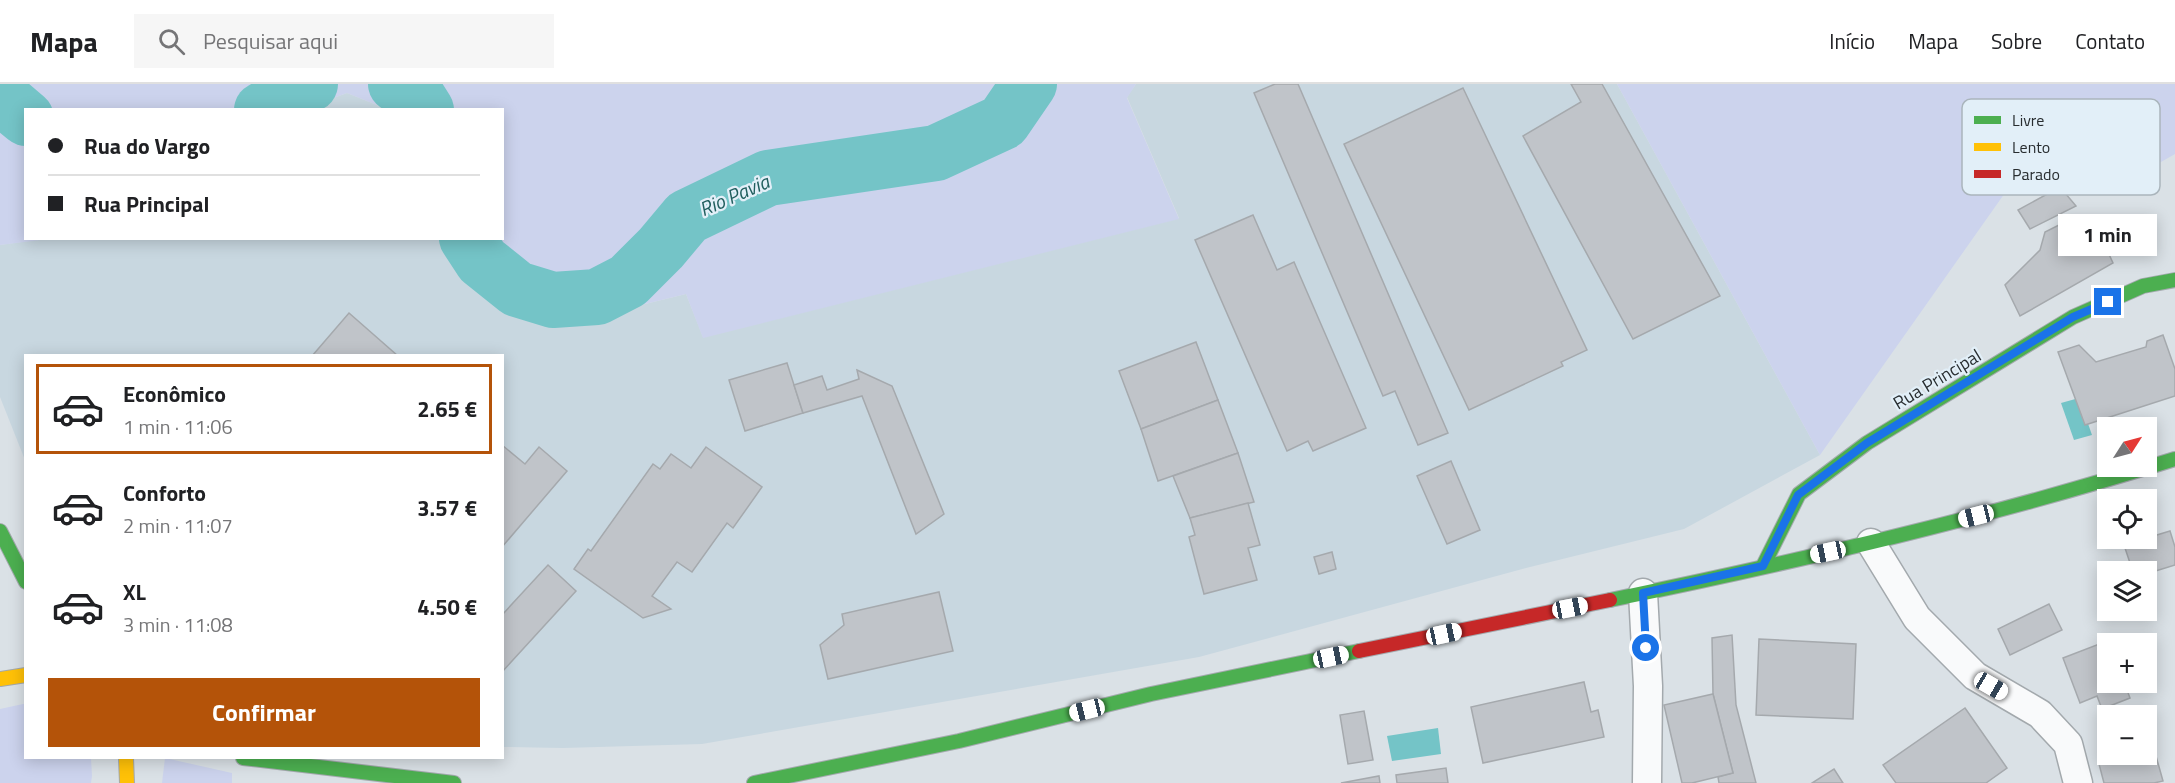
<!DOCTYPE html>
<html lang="pt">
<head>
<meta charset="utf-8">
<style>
  body { margin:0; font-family:"Titillium Web",sans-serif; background:#f6f6f6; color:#202124; height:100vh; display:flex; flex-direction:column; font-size:22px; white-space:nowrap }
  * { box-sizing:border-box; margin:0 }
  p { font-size:20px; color:#757577 }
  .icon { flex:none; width:33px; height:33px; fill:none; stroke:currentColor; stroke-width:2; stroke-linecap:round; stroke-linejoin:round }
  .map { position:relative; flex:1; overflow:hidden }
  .drawer { position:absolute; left:24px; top:270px; width:480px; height:405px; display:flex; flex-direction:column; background:#fff; border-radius:0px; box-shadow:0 3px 15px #0003 }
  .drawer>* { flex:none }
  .banner { position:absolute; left:24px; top:24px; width:480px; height:132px; border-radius:0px; box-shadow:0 3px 15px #0003; display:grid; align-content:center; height:132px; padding:0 24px; background:#fff }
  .needle { width:39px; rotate:54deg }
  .controls { position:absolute; left:2097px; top:333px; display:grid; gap:12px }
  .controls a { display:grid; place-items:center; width:60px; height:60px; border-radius:0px; background:#fff; box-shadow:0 3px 15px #0003; font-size:30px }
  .end { position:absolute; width:27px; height:27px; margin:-14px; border:8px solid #1a73e8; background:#fff; box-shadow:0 0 0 3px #fff }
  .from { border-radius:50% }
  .bubble { position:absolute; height:42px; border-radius:0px; background:#fff; box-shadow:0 3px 15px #0003; font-size:20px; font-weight:700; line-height:42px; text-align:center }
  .car { position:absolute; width:18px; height:36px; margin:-18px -9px; border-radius:8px; box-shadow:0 0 4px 2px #0007; background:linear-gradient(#fff 24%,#345 0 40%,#fff 0 76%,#345 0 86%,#fff 0) }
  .banner b { display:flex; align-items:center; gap:21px; height:57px; font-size:22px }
  .banner b+b { border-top:2px solid #e0e0e0 }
  .banner i { width:15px; height:15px; background:#202124 }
  ul { padding:10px 0 0; list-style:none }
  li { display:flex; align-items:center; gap:18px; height:90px; margin:0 12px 9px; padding:0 12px; border:3px solid transparent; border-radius:0px }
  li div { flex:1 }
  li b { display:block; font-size:22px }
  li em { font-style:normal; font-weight:700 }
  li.selected { border-color:#b45309 }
  li>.icon { width:54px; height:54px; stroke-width:1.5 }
  .button { display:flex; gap:12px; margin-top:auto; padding:12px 24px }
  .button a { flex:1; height:69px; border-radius:0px; background:#b45309; color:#fff; font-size:24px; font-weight:700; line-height:69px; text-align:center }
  header { display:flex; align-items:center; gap:36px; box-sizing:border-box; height:84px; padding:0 30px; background:#fff; border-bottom:2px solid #e0e0e0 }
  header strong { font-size:28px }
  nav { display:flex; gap:33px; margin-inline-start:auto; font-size:21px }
  .search { width:420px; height:54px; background:#f6f6f6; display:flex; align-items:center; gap:15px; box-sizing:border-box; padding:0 21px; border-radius:0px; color:#757577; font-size:22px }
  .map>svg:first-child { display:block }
  .built { fill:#c8d7e0 }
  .green { fill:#ccd3ed }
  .water { fill:#74c4c7 }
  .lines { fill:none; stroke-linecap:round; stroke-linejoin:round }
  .river { stroke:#74c4c7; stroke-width:56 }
  .building { fill:#c0c4c9; stroke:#a5a9ad; stroke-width:1.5 }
  .street-casing { stroke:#a3a9ad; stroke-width:31 }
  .fast-casing { stroke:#a3a9ad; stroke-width:16 }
  .slow-casing { stroke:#a3a9ad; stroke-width:16 }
  .jam-casing { stroke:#a3a9ad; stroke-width:16 }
  .street { stroke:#f9fafb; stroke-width:28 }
  .fast { stroke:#4caf50; stroke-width:14 }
  .slow { stroke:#ffc107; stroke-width:14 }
  .jam { stroke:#c62828; stroke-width:14 }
  .route { stroke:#1a73e8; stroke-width:8 }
  .labels { text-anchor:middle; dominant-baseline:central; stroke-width:4.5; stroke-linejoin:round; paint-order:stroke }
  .street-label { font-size:18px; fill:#282d30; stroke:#e2eff8 }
  .water-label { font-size:20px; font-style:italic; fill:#205e5e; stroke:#e2eff8 }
  .key { fill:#e2eff8; stroke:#aab5bc; stroke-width:1.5 }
  .key-label { font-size:16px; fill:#282d30 }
</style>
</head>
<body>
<header>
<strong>Mapa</strong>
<div class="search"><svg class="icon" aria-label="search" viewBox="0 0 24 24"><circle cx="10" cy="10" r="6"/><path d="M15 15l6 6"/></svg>Pesquisar aqui</div>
<nav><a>Início</a><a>Mapa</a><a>Sobre</a><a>Contato</a></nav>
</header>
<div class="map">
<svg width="2175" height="699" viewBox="0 0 2175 699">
  <rect width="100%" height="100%" fill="#dae1e6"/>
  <!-- built -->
  <g class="built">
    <polygon points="1136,0 1617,0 1820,371 1684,445 1526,484 1199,573 702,660 563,664 503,663 502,272 26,272 25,376 0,313 0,161 49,154 456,155 469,186 592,233 686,210 703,253 1179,134 1127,13"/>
    <polygon points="347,9 387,25 301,26"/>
  </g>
  <!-- green -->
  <g class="green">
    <polygon points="0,0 1136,0 1127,14 1179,135 703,254 686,210 592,233 535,229 469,186 456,155 502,154 502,26 387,25 347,9 301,26 26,26 26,154 49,155 0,161"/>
    <polygon points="1617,0 2175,0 2175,70 2110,107 2043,55 1820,371"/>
    <polygon points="23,620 25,620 26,674 91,674 92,692 91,699 0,699 0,625"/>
    <polygon points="165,674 232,689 232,699 162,699"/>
  </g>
  <!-- water -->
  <g class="water">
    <polygon points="2079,314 2092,351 2074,356 2061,319"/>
    <polygon points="1438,644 1441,670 1392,677 1387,652"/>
  </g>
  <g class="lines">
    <!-- river -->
    <g class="river">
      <polyline points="396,0 419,15 426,26"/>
      <polyline points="0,12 26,34"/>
      <polyline points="262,26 310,0"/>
      <polyline points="467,154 482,177 517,205 553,216 597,213 628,197 661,164 687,133 768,94 936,69 1003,38 1029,0"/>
    </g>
  </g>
  <!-- building -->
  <g class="building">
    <polygon points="1275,0 1298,0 1448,349 1418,361 1395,307 1383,312 1254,9"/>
    <polygon points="1571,0 1602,0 1720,212 1633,255 1523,52 1581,18"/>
    <polygon points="1463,4 1587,266 1561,278 1563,282 1469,326 1344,60"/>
    <polygon points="2060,103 2076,122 2030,145 2018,126"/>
    <polygon points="1253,131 1277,186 1294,178 1366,344 1313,367 1308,357 1287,367 1195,156"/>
    <polygon points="2075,133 2101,153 2113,179 2020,232 2005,201 2040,166 2045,148"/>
    <polygon points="349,229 398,272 312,272"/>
    <polygon points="2163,251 2175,285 2175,312 2085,341 2058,268 2079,261 2096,278 2146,263 2147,257"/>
    <polygon points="1196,258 1218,316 1141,345 1119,287"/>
    <polygon points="787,279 803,329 745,347 729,296"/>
    <polygon points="857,286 892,302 944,430 916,450 862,312 803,329 794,301 822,292 827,306 859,295"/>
    <polygon points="1218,316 1238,369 1158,397 1141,345"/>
    <polygon points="502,361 525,380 539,363 567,387 502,463"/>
    <polygon points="706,363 762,403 733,444 727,439 692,488 677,478 652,512 671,525 643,534 574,485 588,465 591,467 653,380 660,385 671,370 691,384"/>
    <polygon points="1238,369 1254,418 1190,434 1173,392"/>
    <polygon points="1451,377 1480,446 1447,460 1417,392"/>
    <polygon points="1248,419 1260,461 1248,464 1257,496 1204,510 1189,453 1195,451 1190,434"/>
    <polygon points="2170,447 2175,463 2175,481 2146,490 2146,488 2133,488 2124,461"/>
    <polygon points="1332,468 1336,485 1319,490 1314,473"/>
    <polygon points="548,481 576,507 502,588 502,531"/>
    <polygon points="939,508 953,567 828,595 820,561 844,541 842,530"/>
    <polygon points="2049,520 2062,546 2010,571 1998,545"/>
    <polygon points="1732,551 1736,621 1756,699 1719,699 1718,693 1733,689 1713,610 1712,554"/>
    <polygon points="1759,555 1856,560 1853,635 1756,631"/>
    <polygon points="2107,557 2108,598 2124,598 2130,614 2102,625 2097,612 2080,619 2063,574"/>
    <polygon points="1584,598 1591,628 1598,626 1604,653 1483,679 1471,623"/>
    <polygon points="1713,610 1733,689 1692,699 1682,699 1664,621"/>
    <polygon points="1965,624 2007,684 1986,699 1896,699 1883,681"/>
    <polygon points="1364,627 1373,676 1348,680 1340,631"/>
    <polygon points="2154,665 2163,697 2154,699 2104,699 2099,680 2135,670 2146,670 2146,667"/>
    <polygon points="1446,684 1448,699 1397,699 1396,691"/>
    <polygon points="1834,685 1843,699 1812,699"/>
    <polygon points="1379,692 1380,699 1341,699"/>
  </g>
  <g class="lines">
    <!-- street casing -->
    <g class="street-casing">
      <g id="street">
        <polyline points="1871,459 1917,534 1975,592 2040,630 2068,660 2078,699"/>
        <polyline points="1643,509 1648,602 1647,699"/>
      </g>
    </g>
    <!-- fast casing -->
    <g class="fast-casing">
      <g id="fast">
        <polyline points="0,447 26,498"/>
        <polyline points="1763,482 1799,410 1867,359 2073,233 2143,202 2175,196"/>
        <path d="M1610,516c190,-39 380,-83 565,-141"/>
        <polyline points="243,674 454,699"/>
        <polyline points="754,699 959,657 1151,610 1359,567"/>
      </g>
    </g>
    <!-- slow casing -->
    <g class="slow-casing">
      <g id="slow">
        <polyline points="0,595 26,591"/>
        <polyline points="126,674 127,699"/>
      </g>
    </g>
    <!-- jam casing -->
    <g class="jam-casing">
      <polyline id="jam" points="1359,567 1610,516"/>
    </g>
    <!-- street -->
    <use href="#street" class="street"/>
    <!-- fast -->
    <use href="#fast" class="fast"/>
    <!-- slow -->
    <use href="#slow" class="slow"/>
    <!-- jam -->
    <use href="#jam" class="jam"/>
  </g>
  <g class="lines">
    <!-- route -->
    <polyline class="route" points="1646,564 1643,509 1763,482 1798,411 1867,359 2073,233 2108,218"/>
  </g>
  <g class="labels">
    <!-- street labels -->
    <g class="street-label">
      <text transform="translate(1937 295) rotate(-31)">Rua Principal</text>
    </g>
    <!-- water labels -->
    <g class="water-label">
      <text transform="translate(734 111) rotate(-24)">Rio Pavia</text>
    </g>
  </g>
  <!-- legend -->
  <rect x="1962" y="15" width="198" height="96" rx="9" class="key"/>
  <rect x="1974" y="32" width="27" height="8" fill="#4caf50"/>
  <rect x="1974" y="59" width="27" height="8" fill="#ffc107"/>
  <rect x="1974" y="86" width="27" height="8" fill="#c62828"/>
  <g class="key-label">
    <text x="2012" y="42">Livre</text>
    <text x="2012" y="69">Lento</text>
    <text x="2012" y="96">Parado</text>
  </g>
</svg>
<div class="controls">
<a><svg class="needle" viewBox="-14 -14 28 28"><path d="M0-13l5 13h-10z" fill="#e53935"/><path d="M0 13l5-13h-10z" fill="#757577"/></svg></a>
<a><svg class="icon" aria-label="locate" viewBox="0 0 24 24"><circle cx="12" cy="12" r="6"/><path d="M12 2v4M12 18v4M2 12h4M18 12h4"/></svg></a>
<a><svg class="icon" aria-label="layers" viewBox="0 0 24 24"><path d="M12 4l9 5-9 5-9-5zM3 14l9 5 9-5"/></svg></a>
<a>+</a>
<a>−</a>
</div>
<i class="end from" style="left:1646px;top:564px"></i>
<i class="end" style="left:2108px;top:218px"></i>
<div class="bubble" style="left:2058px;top:130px;width:99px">1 min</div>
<i class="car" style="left:1976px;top:432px;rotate:256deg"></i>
<i class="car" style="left:1828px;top:468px;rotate:258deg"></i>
<i class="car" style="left:1570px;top:524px;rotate:79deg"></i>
<i class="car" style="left:1444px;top:550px;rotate:78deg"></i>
<i class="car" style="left:1331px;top:573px;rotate:78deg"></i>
<i class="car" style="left:1991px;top:602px;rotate:120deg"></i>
<i class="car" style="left:1087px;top:626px;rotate:256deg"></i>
<div class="banner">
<b><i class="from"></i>Rua do Vargo</b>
<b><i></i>Rua Principal</b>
</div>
<section class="drawer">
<ul>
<li class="selected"><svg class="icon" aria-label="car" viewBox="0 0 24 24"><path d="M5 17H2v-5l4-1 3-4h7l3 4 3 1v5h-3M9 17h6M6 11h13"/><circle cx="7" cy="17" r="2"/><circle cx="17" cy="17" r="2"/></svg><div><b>Econômico</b><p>1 min · 11:06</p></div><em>2.65 €</em></li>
<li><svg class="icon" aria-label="car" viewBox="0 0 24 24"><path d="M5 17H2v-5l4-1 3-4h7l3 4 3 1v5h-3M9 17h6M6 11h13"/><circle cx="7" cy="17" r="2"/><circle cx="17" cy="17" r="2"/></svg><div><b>Conforto</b><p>2 min · 11:07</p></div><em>3.57 €</em></li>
<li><svg class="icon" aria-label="car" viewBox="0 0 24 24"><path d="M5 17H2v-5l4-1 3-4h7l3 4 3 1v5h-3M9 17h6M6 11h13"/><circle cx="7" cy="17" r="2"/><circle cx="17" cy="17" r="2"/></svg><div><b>XL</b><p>3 min · 11:08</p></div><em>4.50 €</em></li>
</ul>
<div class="button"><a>Confirmar</a></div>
</section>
</div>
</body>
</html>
